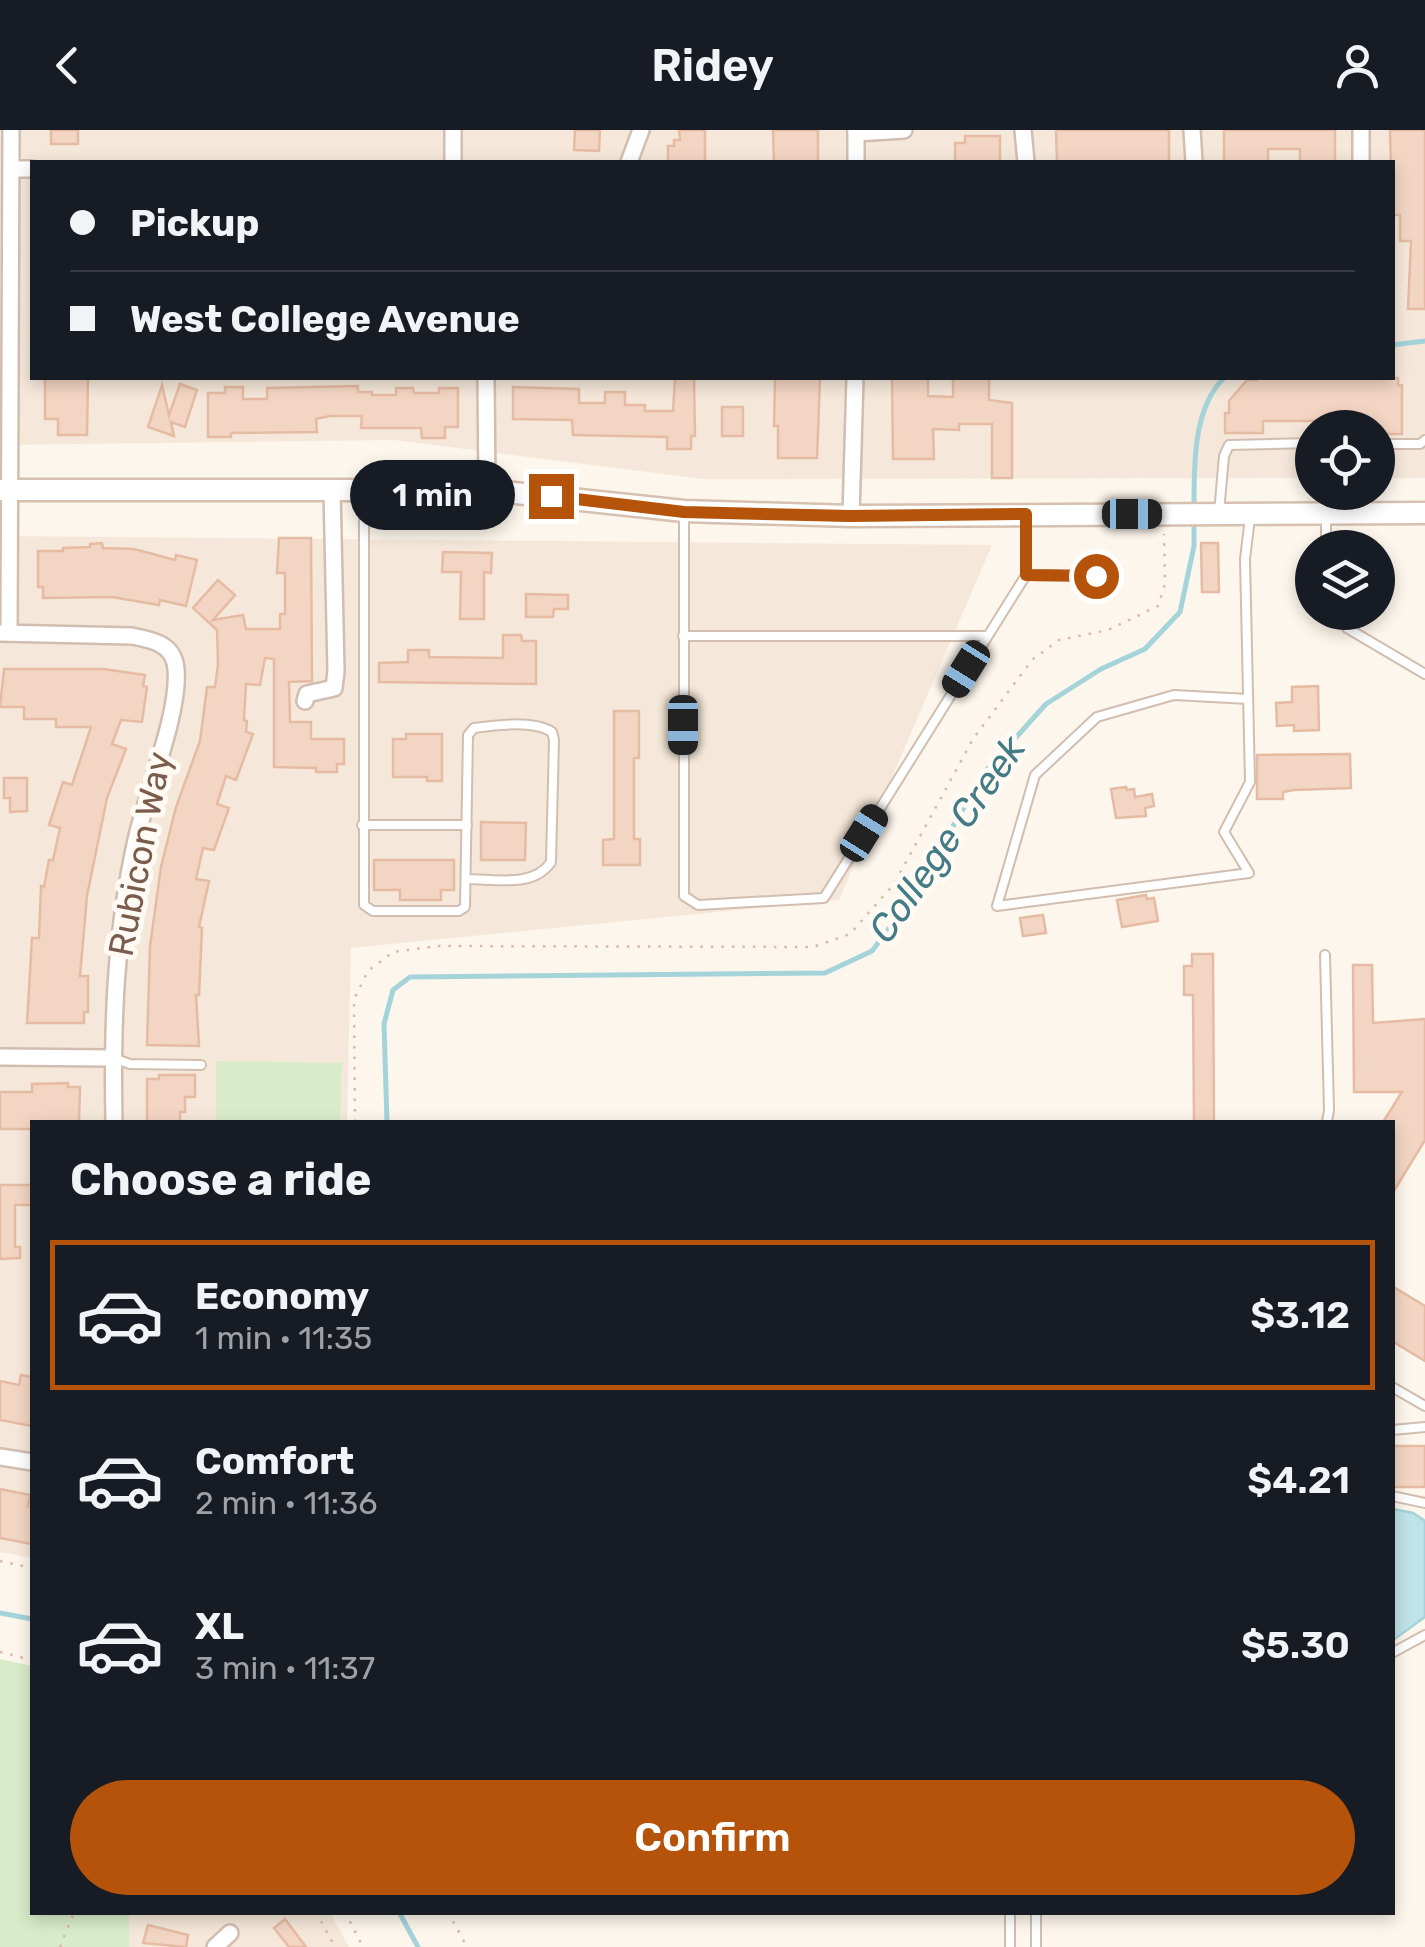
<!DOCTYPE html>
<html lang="en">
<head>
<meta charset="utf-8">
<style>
  body { margin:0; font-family:Rubik,sans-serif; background:#20242c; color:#f1f3f6; height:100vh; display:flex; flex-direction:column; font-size:38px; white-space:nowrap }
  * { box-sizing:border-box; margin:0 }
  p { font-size:32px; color:#9ea1a6 }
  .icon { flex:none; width:55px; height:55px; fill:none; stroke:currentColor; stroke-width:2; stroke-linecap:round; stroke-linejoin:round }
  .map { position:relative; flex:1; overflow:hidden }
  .panel { position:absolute; left:30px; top:990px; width:1365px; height:795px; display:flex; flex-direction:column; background:#171b24; border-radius:0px; box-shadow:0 5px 15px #0003 }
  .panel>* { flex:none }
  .banner { position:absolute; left:30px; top:30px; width:1365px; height:220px; border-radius:0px; box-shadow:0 5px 15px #0003; display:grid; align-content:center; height:220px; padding:0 40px; background:#171b24 }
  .tools { position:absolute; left:1295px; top:280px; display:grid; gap:20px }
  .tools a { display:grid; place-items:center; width:100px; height:100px; border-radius:50%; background:#171b24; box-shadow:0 5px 15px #0003; font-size:50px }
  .end { position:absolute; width:45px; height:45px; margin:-22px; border:12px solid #b45309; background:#fff; box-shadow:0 0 0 5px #fff }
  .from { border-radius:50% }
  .bubble { position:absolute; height:70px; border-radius:35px; background:#171b24; box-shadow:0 5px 15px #0003; font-size:32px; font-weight:600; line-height:70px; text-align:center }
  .car { position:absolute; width:30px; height:60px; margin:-30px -15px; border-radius:12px; box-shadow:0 0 8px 2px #0007; background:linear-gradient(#222 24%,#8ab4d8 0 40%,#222 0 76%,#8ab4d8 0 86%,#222 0) }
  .banner b { display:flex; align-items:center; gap:35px; height:95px; font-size:38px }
  .banner b+b { border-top:2px solid #363941 }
  .banner i { width:25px; height:25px; background:#f1f3f6 }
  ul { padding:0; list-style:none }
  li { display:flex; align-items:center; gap:30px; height:150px; margin:0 20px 15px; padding:0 20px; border:5px solid transparent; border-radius:0px }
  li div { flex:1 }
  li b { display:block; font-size:38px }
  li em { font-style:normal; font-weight:600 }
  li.active { border-color:#b45309 }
  li>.icon { width:90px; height:90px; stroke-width:1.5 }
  h2 { padding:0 40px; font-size:45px; line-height:120px }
  .cta { display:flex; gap:20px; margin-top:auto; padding:20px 40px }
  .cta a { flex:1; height:115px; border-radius:60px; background:#b45309; color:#fff; font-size:40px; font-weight:600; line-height:115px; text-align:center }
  header { display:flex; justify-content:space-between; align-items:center; height:130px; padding:0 40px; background:#171b24; font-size:45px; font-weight:600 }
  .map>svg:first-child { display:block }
  .residential { fill:#f5e8da; fill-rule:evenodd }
  .green { fill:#d8ecc9 }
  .water { fill:#bfe3e8; stroke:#a5d3da; stroke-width:2.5 }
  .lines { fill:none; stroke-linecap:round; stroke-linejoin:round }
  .stream { stroke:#a5d3da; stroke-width:5 }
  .building { fill:#f3d5c3; stroke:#e6bba3; stroke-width:2.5 }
  .lane-casing { stroke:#d1beb0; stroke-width:12 }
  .street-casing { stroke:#d1beb0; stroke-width:20 }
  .secondary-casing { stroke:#d6c0b0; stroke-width:25 }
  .path { stroke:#d9b8a5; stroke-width:2.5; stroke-dasharray:2.5 8; stroke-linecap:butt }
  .lane { stroke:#fff; stroke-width:8 }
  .street { stroke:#fff; stroke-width:15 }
  .secondary { stroke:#fff; stroke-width:20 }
  .route { stroke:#b45309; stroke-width:12 }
  .labels { text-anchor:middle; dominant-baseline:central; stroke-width:10; stroke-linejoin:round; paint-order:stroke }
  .street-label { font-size:35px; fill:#7a5c4d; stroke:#fffaf3 }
  .water-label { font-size:38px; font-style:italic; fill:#437c86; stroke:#fffaf3 }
</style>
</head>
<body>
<header><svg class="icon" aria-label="back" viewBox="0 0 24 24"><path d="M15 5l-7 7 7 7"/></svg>Ridey<svg class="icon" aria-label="person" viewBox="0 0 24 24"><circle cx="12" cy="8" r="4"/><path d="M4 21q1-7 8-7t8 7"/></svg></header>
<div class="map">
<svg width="1425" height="1817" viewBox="0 0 1425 1817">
  <rect width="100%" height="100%" fill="#fdf6ec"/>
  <!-- residential -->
  <g class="residential">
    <path d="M0,0h1425v348h-47v-50h-66v50l-609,1 -309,-39 -394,5zM32,32h1360v216h-1360z"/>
    <polygon points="0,406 992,415 839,770 351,818 347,992 32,992 32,1428 0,1422"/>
    <polygon points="129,1783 330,1783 349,1817 129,1817"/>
  </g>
  <!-- green -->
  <g class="green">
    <polygon points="216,931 342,933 340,992 216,992"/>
    <polygon points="0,1529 32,1536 32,1782 129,1783 129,1817 0,1817"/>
  </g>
  <!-- water -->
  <polygon class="water" points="1393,1379 1413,1383 1425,1391 1425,1487 1393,1510"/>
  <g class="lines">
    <!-- stream -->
    <g class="stream">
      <polyline points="1392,215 1425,211"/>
      <path d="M1194,377c0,-42 -1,-99 30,-129"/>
      <polyline points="387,992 384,894 393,860 410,847 825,843 872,821 909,772 984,643 1046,574 1101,539 1145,519 1180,482 1194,416 1194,388"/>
      <polyline points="0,1483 32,1489"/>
      <polyline points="399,1782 418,1817"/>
    </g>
  </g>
  <!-- building -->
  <g class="building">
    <rect x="51" y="0" width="27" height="14"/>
    <polygon points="575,0 600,0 599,21 574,20"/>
    <polygon points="679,0 705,0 705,32 668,32 668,16 674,16 674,10 680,10"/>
    <polygon points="773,0 818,0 818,32 774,32"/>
    <polygon points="1056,0 1169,0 1169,32 1057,32"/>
    <polygon points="1224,0 1335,0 1335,32 1300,32 1300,19 1268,19 1268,32 1224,32"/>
    <polygon points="1390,0 1425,0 1425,179 1408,179 1411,111 1400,111 1400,85 1392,85"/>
    <polygon points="965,6 1000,6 1000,32 955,32 955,13 965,13"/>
    <polygon points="45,248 88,248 87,305 58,305 58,289 45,289"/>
    <polygon points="675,248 694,248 695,306 691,306 691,319 667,319 667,307 573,305 572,290 513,289 513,257 579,259 579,273 605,273 605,262 625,262 625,275 645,275 645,281 673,281"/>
    <polygon points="775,248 820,248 817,328 778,328 778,296 774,296"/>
    <polygon points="892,248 928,248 928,266 953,267 953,248 989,248 989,270 1012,273 1012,348 992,348 992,294 959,294 959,300 933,299 934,329 893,329"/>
    <polygon points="1257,248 1398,248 1398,255 1402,255 1402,304 1378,304 1378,298 1352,298 1352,291 1263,291 1263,303 1225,303 1225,283 1229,283 1229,271 1247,250 1257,250"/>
    <polygon points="180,254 197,260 185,297 171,292 174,306 148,297 162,255 169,285"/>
    <polygon points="358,256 358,262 372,262 372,265 396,265 396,258 413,258 414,263 439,263 439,258 458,258 458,297 445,297 445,308 422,308 421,298 361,298 362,286 330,286 316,289 317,302 231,303 231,307 208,307 208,263 225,263 225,257 243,257 243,269 267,269 267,258"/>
    <rect x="722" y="277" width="21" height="29"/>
    <polygon points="279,408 311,408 312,551 289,552 290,592 311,592 311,609 344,609 344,634 337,634 337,642 316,642 316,638 274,637 274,529 265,528 260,555 246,554 244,590 247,591 246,602 253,604 236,650 226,646 217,674 229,678 214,720 203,718 196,749 209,751 199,797 202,798 199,865 196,865 199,916 147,915 150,816 161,737 176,677 200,611 207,557 215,557 218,535 217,500 193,478 218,450 235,465 213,490 243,485 246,499 280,499 280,484 285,484 285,443 277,443"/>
    <polygon points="102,413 103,418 134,419 175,430 176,425 197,430 186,476 160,470 159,475 112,467 43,468 43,457 38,457 38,421 63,421 63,418 90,417 90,414"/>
    <polygon points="1201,413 1218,413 1219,462 1202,462"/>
    <polygon points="443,422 492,423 491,443 484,442 484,489 460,489 461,442 442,442"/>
    <polygon points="526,464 568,465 568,479 554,479 553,487 526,487"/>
    <polygon points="503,505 521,505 522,511 536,511 536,554 379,552 379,533 408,532 408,520 429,520 429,527 503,528"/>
    <polygon points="4,539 104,539 145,545 143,556 147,557 142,592 121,590 112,614 126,619 107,668 87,766 80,846 88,846 88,882 84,882 84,893 27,893 32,808 39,808 41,756 44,757 49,730 53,730 60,698 49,695 63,652 72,655 91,597 56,597 56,589 24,589 24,577 0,577"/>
    <polygon points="1318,556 1319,600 1294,601 1294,595 1277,596 1276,573 1292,572 1292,557"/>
    <polygon points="614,581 639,581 639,628 634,628 634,709 640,709 640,735 603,735 603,710 614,709"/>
    <polygon points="406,604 442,604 442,651 427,651 427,647 393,647 393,609 406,609"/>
    <polygon points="1350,624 1351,658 1294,660 1283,662 1283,669 1257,669 1257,625"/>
    <polygon points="4,648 27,648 27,681 10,682 10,668 4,668"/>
    <polygon points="1126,657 1127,660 1134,659 1135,667 1152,664 1154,676 1145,678 1146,686 1116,688 1111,659"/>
    <polygon points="481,692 526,693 525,730 481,730"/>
    <polygon points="374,730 454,730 454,760 441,760 441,770 400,770 400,760 374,760"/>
    <polygon points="1146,765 1147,769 1154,768 1158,791 1122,797 1117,770"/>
    <polygon points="1043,785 1046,803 1023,806 1020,788"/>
    <polygon points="1192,824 1213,824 1214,992 1194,992 1193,865 1184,865 1184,836 1192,836"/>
    <polygon points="1353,835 1372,835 1373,893 1425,889 1425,1010 1392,1064 1392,992 1383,992 1402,962 1354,962"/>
    <polygon points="159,945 195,945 195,967 185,967 185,982 180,982 180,992 147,992 147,949 159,949"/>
    <polygon points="68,953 68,957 80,957 79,992 32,992 32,999 0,999 0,962 32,962 32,954"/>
    <polygon points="0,1055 32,1055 32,1075 15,1075 15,1117 20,1117 20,1128 0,1129"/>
    <polygon points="1392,1156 1425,1176 1425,1231 1392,1211"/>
    <polygon points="21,1245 32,1247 32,1296 0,1290 0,1251 19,1255"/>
    <rect x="1392" y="1316" width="33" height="41"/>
    <polygon points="0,1359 30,1365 28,1376 32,1377 32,1414 0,1408"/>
    <polygon points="285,1789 306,1817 289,1817 274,1798"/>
    <polygon points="148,1795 188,1805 186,1817 143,1813"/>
  </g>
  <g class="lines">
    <!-- lane casing -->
    <g class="lane-casing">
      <g id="lane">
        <polyline points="1378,314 1420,314 1425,310"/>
        <path d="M364,364v411l9,6h86l6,-4 3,-172 6,-7c22,-3 59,-8 78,4l2,8 -3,122c-17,26 -56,17 -84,17"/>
        <polyline points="684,381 684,766 698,775 824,768 1026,445 1026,387"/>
        <polyline points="1219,383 1224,326 1229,315 1312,313"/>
        <polyline points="1326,384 1326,418"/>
        <polyline points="1026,445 1096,446"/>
        <polyline points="1336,482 1347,498 1425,544"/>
        <polyline points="683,506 986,506"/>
        <polyline points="1248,569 1174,565 1097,587 1035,645 997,776 1249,743 1224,702 1250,652 1245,429 1250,388"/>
        <polyline points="362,695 467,695"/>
        <polyline points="1325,825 1329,980 1327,992"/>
        <polyline points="113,928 130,934 201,935"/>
        <polyline points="1392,1257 1425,1276"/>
        <polyline points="1392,1300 1425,1297"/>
        <polyline points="1392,1366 1425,1373"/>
        <polyline points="1392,1523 1425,1505"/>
        <polyline points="1010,1782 1010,1817"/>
        <polyline points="1036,1817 1036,1782"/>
      </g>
    </g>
    <!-- street casing -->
    <g class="street-casing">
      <g id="street">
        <polyline points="856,0 856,32"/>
        <polyline points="1023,0 1026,32"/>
        <polyline points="1192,0 1194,32"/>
        <polyline points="1361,0 1361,32"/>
        <polyline points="856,3 904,0"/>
        <polyline points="453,32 453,0"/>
        <polyline points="629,32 641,0"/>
        <polyline points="11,39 32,39"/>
        <polyline points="486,248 487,360"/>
        <polyline points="851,386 855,248"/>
        <path d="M0,503l132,3c21,4 42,8 44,33 4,44 -30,125 -40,171 -21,93 -24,187 -22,282"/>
        <polyline points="9,503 11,0"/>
        <polyline points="305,571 307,564 334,558 336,541 332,360"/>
        <polyline points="0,927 113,928"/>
        <polyline points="0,1327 32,1332"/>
        <polyline points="215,1817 230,1803"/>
      </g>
    </g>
    <!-- secondary casing -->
    <g class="secondary-casing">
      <polyline id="secondary" points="0,360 487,360 684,381 851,386 1425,383"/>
    </g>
    <!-- path -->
    <g class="path">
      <polyline points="355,992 354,869 368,841 393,822 438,816 813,817 850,804 894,754 973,609 1032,530 1059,510 1108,500 1158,476 1165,454 1164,404"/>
      <polyline points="0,1431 32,1438"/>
      <polyline points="0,1522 32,1530"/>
      <polyline points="316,1782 335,1817"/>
      <polyline points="345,1782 363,1817"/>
      <polyline points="448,1782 467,1817"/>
      <polyline points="60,1817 74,1782"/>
    </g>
    <!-- lane -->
    <use href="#lane" class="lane"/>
    <!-- street -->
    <use href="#street" class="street"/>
    <!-- secondary -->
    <use href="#secondary" class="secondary"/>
  </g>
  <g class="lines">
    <!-- route -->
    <polyline class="route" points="551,366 684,382 850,386 1026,384 1026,445 1096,446"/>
  </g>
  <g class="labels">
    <!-- street labels -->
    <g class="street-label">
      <text transform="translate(140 724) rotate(-79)">Rubicon Way</text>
    </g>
    <!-- water labels -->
    <g class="water-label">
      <text transform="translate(947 709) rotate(-55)">College Creek</text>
    </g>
  </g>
</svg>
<div class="tools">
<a><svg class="icon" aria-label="locate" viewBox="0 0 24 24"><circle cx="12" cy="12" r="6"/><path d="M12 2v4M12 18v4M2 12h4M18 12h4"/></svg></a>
<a><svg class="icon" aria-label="layers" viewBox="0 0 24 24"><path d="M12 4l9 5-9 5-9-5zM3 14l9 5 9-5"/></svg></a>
</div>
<i class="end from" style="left:1096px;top:446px"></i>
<i class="end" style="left:551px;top:366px"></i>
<div class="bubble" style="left:350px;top:330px;width:165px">1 min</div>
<i class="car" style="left:1132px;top:384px;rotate:90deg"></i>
<i class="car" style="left:966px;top:539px;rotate:212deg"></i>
<i class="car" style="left:683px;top:595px;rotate:180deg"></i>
<i class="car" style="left:864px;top:703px;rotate:32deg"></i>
<div class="banner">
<b><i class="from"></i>Pickup</b>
<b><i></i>West College Avenue</b>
</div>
<section class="panel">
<h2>Choose a ride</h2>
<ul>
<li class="active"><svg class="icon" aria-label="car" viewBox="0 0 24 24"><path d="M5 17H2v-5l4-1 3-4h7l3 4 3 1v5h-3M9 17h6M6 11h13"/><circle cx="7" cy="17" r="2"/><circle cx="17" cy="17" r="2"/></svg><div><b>Economy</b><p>1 min · 11:35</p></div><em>$3.12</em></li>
<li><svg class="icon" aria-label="car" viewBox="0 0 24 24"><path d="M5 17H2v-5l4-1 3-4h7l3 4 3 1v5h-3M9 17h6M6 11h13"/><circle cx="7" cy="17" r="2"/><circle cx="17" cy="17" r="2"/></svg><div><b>Comfort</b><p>2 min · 11:36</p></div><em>$4.21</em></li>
<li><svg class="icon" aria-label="car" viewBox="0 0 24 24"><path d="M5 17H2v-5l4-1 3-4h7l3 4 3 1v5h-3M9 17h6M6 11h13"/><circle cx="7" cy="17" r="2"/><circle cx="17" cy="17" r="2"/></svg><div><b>XL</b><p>3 min · 11:37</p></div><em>$5.30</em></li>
</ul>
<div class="cta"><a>Confirm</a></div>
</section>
</div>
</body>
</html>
